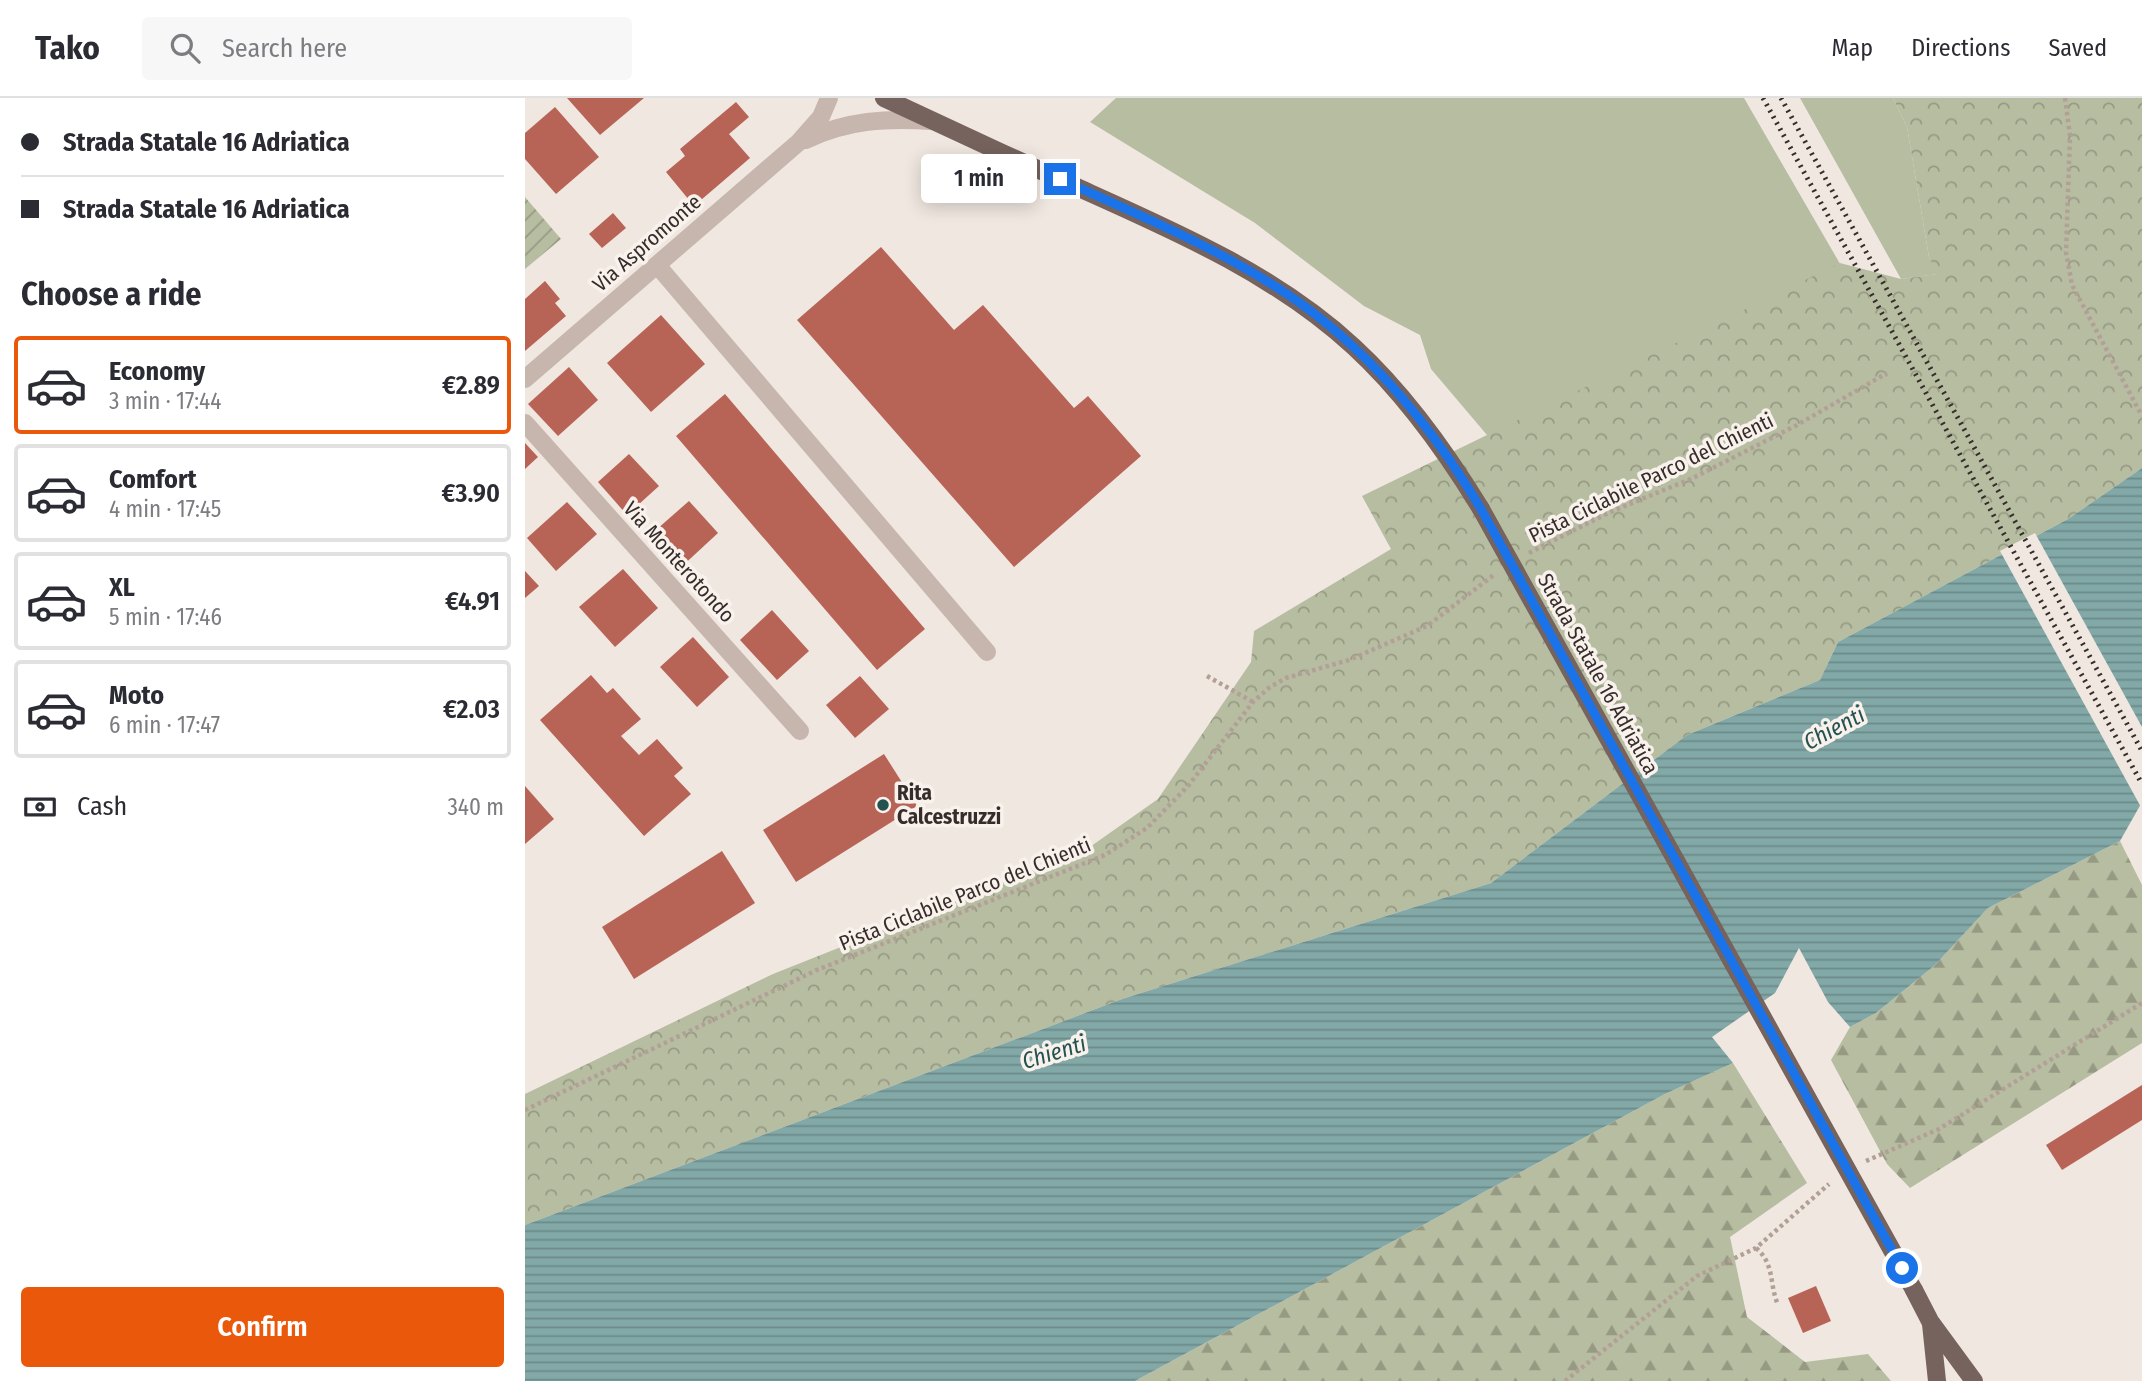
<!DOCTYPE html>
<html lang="en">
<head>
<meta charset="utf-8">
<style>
  body { margin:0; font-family:"Fira Sans Condensed",sans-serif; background:#f7f7f7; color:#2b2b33; height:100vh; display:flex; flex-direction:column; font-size:26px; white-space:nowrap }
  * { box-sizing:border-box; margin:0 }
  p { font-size:23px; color:#7c7c81 }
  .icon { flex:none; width:38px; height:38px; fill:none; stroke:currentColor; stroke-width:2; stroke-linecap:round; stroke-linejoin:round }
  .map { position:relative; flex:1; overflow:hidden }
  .side { display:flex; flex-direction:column; background:#fff; width:525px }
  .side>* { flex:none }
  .banner { display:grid; align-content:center; height:154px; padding:0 21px; background:#fff }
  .end { position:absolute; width:32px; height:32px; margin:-16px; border:9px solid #1a73e8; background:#fff; box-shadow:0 0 0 4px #fff }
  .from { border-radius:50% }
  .bubble { position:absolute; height:49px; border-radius:7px; background:#fff; box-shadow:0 4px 18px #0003; font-size:23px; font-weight:600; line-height:49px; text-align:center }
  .banner b { display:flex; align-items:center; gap:24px; height:66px; font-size:26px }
  .banner b+b { border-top:2px solid #e1e1e2 }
  .banner i { width:18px; height:18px; background:#2b2b33 }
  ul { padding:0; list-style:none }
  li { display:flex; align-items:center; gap:21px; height:98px; margin:0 14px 10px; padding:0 7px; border:4px solid #e1e1e2; border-radius:7px }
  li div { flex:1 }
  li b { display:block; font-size:26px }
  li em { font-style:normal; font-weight:600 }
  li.active { border-color:#ea580c }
  li>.icon { width:63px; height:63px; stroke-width:1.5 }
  h2 { padding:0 21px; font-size:32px; line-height:84px }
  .pay { display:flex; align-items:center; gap:18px; height:77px; padding:0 21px; font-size:26px }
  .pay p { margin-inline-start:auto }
  .cta { display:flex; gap:14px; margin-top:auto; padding:14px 21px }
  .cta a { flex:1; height:80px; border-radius:7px; background:#ea580c; color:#fff; font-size:28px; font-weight:600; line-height:80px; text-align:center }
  header { display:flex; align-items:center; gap:42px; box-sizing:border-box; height:98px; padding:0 35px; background:#fff; border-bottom:2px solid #e1e1e2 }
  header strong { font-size:33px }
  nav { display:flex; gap:38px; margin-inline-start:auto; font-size:24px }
  .search { width:490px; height:63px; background:#f7f7f7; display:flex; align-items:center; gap:18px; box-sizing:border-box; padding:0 24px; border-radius:7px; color:#7c7c81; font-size:26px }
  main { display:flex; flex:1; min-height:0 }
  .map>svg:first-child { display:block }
  .grass { fill:#b7bda1 }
  .forest { fill:url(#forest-firs) }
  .park { fill:url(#park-crowns) }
  .garden { fill:url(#garden-furrows) }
  .water { fill:url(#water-rules) }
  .pier { fill:#f0e7e0 }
  .building { fill:#b76457 }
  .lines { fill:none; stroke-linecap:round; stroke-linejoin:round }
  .path { stroke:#b2a097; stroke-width:4.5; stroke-dasharray:3.5 3.5; stroke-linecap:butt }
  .minor { stroke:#c7b6ad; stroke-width:18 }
  .major { stroke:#76635e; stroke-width:18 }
  .rail { stroke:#362d2b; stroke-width:5; stroke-dasharray:2 5; stroke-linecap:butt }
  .major-bridge { stroke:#76635e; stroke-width:18 }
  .route { stroke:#1a73e8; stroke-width:9 }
  .poi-dot { fill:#255251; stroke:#f8f1ec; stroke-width:2.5 }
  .labels { text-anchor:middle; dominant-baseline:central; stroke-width:7; stroke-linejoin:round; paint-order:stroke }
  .street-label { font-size:21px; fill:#362d2b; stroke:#f8f1ec }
  .poi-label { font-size:21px; font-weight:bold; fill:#362d2b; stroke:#f8f1ec; text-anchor:start }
  .water-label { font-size:23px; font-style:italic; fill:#255251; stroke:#f8f1ec }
</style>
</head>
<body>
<header>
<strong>Tako</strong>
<div class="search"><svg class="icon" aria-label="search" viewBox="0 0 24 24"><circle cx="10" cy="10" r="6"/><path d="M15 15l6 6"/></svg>Search here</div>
<nav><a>Map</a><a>Directions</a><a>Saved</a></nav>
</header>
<main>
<section class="side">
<div class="banner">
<b><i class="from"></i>Strada Statale 16 Adriatica</b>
<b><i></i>Strada Statale 16 Adriatica</b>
</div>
<h2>Choose a ride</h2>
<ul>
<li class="active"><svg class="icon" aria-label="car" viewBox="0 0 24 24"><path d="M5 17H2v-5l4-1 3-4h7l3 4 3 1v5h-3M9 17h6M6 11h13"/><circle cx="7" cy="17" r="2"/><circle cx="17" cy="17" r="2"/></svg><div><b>Economy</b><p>3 min · 17:44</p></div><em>€2.89</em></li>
<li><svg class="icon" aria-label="car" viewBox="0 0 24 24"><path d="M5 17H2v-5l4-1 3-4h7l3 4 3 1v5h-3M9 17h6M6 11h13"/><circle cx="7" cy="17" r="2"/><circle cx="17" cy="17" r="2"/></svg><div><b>Comfort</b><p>4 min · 17:45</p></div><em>€3.90</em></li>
<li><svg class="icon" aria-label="car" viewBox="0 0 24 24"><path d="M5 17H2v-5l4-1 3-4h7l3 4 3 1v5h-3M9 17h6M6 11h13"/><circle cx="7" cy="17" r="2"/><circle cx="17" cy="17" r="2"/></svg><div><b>XL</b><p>5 min · 17:46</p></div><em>€4.91</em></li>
<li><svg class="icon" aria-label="car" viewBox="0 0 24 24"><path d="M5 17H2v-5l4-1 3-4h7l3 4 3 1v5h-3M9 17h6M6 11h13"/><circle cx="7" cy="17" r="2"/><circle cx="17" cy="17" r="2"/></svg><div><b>Moto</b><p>6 min · 17:47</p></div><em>€2.03</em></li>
</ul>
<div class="pay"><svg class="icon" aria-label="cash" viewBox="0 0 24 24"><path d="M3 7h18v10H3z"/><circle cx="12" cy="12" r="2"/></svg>Cash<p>340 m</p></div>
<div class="cta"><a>Confirm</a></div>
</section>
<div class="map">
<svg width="1617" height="1283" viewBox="0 0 1617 1283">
  <defs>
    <pattern id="forest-firs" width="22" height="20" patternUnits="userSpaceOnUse" patternTransform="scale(1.75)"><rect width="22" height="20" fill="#b7bda1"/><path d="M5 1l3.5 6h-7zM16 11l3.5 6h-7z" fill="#969a83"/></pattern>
    <pattern id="park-crowns" width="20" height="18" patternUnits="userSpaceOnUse" patternTransform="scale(1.75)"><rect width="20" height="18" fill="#b7bda1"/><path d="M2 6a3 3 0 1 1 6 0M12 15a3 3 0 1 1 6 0" fill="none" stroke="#969a83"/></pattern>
    <pattern id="garden-furrows" width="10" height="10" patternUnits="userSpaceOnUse" patternTransform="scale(1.75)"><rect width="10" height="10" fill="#b7bda1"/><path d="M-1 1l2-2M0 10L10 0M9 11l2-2" fill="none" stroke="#969a83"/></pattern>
    <pattern id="water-rules" width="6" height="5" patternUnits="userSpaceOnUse" patternTransform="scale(1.75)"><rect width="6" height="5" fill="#82a9a7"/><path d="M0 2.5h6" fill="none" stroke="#6b8a88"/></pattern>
  </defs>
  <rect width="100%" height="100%" fill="#f0e7e0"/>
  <!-- grass -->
  <g class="grass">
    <polygon points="591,0 1219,0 1358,240 962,337 906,271 895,237 839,208 730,125 565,24"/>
    <polygon points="1275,0 1368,0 1382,29 1404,159 1413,176 1376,181"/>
  </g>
  <!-- forest -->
  <g class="forest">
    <polygon points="1595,743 1617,787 1617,945 1385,1090 1362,1066 1306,962 1325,929 1351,915 1409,868 1463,810"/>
    <polygon points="1208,965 1282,1085 1205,1139 1222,1219 1280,1264 1343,1256 1366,1283 610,1283 1140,996"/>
  </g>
  <!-- park -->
  <polygon class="park" points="1368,0 1617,0 1617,370 1543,421 1313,544 1295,582 1162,637 966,785 597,901 0,1127 0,996 248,876 562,751 633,701 726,564 729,533 866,451 837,398 1315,165 1376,181 1412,176 1404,159 1382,29"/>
  <!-- garden -->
  <polygon class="garden" points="0,99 36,141 0,171"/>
  <!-- water -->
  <polygon class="water" points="1617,370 1617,704 1595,743 1463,810 1409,868 1351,915 1325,929 1303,904 1274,850 1250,895 1187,939 1208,965 1140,996 610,1283 0,1283 0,1127 597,901 966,785 1162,637 1295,582 1313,544 1543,421"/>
  <!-- pier -->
  <polygon class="pier" points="1510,435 1617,629 1617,711 1475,453"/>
  <!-- building -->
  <g class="building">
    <polygon points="42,0 119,0 75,37"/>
    <polygon points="211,4 224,19 204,36 225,60 169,108 141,74 160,58 155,51"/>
    <polygon points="30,9 74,59 31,96 0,61 0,35"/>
    <polygon points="88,115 101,130 77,150 64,136"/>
    <polygon points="356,149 429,232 458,207 549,310 563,298 616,358 489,469 272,222"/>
    <polygon points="20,183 35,201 30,205 41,218 0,253 0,201"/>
    <polygon points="136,217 180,266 126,314 82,265"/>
    <polygon points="44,269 73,302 33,338 3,306"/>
    <polygon points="200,296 400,531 352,572 151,338"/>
    <polygon points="0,345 13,359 0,371"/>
    <polygon points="104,356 134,388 102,417 73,384"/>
    <polygon points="164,403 193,435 153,472 123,439"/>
    <polygon points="42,404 72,436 31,473 2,440"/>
    <polygon points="98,471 133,510 90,549 54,509"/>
    <polygon points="0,473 14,488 0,500"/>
    <polygon points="247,512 284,553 252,582 215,542"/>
    <polygon points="168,539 204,579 172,609 135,569"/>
    <polygon points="66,577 82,595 88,590 116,621 96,638 114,657 132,641 158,670 149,678 166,696 119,738 15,622"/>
    <polygon points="335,578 364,611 330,640 301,607"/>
    <polygon points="359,656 392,708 271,784 238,732"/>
    <polygon points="0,688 29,721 0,746"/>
    <polygon points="197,753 230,805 109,881 77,829"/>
    <polygon points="1617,987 1617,1022 1537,1072 1521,1047"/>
    <polygon points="1291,1188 1306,1223 1278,1235 1263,1200"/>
  </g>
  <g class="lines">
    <!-- path -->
    <g class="path">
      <polyline points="1540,0 1545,38 1541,154 1547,187 1617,318"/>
      <polyline points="1004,455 1083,415 1168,380 1272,327 1362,275"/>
      <polyline points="682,578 728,604"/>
      <polyline points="0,1012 292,872 580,757 622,730 663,688 728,604 745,589 761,580 824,562 902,528 970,476"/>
      <polyline points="1341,1063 1414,1031 1617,905"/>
      <path d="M1231,1150c19,16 13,36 22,57"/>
      <polyline points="1040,1283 1172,1178 1231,1150 1304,1086"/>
    </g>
    <!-- minor -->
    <g class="minor">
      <path d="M281,42c41,-20 81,-22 126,-19"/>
      <polyline points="132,167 462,554"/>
      <polyline points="0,281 274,44 296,19 304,0"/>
      <polyline points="0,325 275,633"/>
    </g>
    <!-- major -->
    <g class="major">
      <path d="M359,0c66,31 131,61 197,91 96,43 195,86 273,158 51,47 91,103 127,162"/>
      <polyline points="1389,1192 1405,1223 1449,1283"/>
      <polyline points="1406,1226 1412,1283"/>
    </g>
    <!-- rail -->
    <g class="rail">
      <polyline points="1238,0 1617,686"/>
      <polyline points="1256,0 1617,653"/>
    </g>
    <!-- major-bridge -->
    <polyline class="major-bridge" points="956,411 1389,1192"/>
  </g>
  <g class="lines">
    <!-- route -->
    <path class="route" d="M535,81c77,35 156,68 227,115 82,55 144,131 194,215l421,759"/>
  </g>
  <!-- markers -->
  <circle class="poi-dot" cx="358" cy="707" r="7"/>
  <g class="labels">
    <!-- street labels -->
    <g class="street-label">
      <text transform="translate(122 145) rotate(-41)">Via Aspromonte</text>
      <text transform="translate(1126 380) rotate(-26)">Pista Ciclabile Parco del Chienti</text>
      <text transform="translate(154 464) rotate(48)">Via Monterotondo</text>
      <text transform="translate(1073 576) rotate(61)">Strada Statale 16 Adriatica</text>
      <text transform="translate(440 796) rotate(-22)">Pista Ciclabile Parco del Chienti</text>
    </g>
    <!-- poi labels -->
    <g class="poi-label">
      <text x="372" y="695">Rita<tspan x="372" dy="24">Calcestruzzi</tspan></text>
    </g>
    <!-- water labels -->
    <g class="water-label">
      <text transform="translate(1309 630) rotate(-28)">Chienti</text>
      <text transform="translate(529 954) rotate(-17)">Chienti</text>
    </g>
  </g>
</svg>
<i class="end from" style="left:1377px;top:1170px"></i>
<i class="end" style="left:535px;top:81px"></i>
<div class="bubble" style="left:396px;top:56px;width:116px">1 min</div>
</div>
</main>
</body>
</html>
